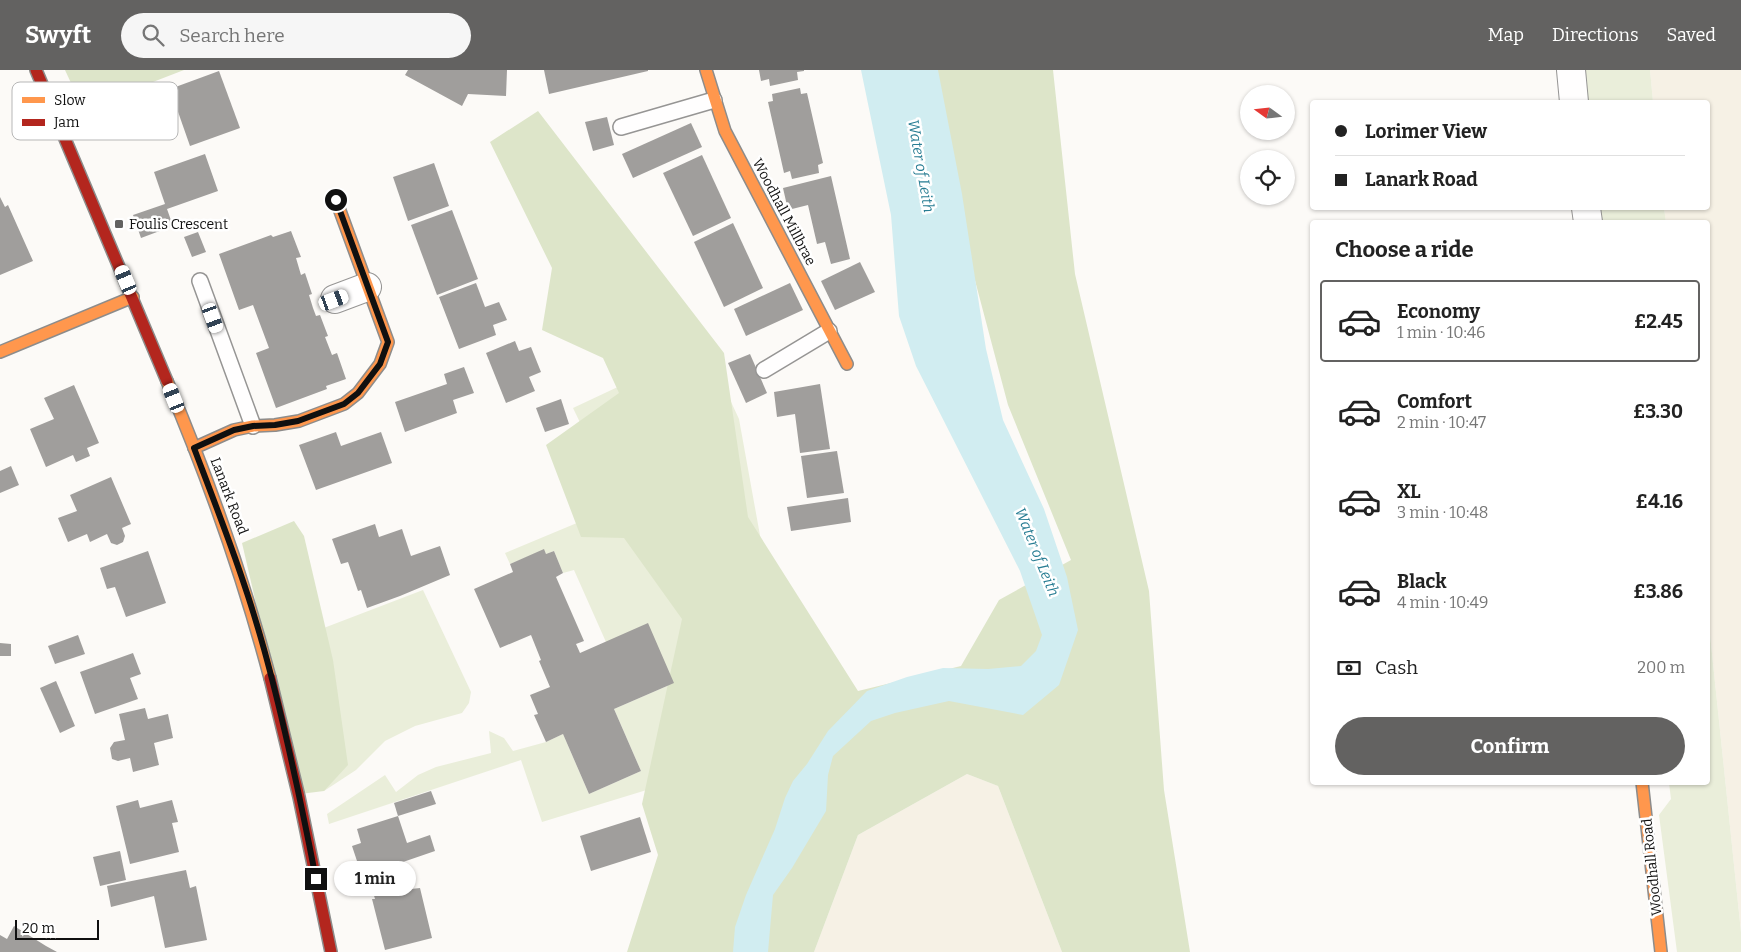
<!DOCTYPE html>
<html lang="en">
<head>
<meta charset="utf-8">
<style>
  body { margin:0; font-family:Bitter,serif; background:#f6f6f6; color:#222; height:100vh; display:flex; flex-direction:column; font-size:19px; white-space:nowrap }
  * { box-sizing:border-box; margin:0 }
  p { font-size:16px; color:#767676 }
  .icon { flex:none; width:28px; height:28px; fill:none; stroke:currentColor; stroke-width:2; stroke-linecap:round; stroke-linejoin:round }
  .map { position:relative; flex:1; overflow:hidden }
  .sheet { position:absolute; left:1310px; top:150px; width:400px; height:565px; display:flex; flex-direction:column; background:#fff; border-radius:5px; box-shadow:0 1px 4px #0004 }
  .sheet>* { flex:none }
  .guide { position:absolute; left:1310px; top:30px; width:400px; height:110px; border-radius:5px; box-shadow:0 1px 4px #0004; display:grid; align-content:center; height:110px; padding:0 25px; background:#fff }
  .needle { width:32px; rotate:285deg }
  .buttons { position:absolute; left:1240px; top:15px; display:grid; gap:10px }
  .buttons a { display:grid; place-items:center; width:55px; height:55px; border-radius:50%; background:#fff; box-shadow:0 1px 4px #0004; font-size:25px }
  .scale { position:absolute; left:15px; bottom:12px; width:84px; box-sizing:border-box; padding-left:5px; border:2px solid #101010; border-top:0; font-size:14px; line-height:18px; white-space:nowrap; color:#101010; -webkit-text-stroke:4px #fff; paint-order:stroke }
  .end { position:absolute; width:22px; height:22px; margin:-11px; border:6px solid #101010; background:#fff; box-shadow:0 0 0 2px #fff }
  .from { border-radius:50% }
  .bubble { position:absolute; height:35px; border-radius:18px; background:#fff; box-shadow:0 1px 4px #0004; font-size:16px; font-weight:700; line-height:35px; text-align:center }
  .car { position:absolute; width:15px; height:30px; margin:-15px -8px; border-radius:6px; box-shadow:0 0 4px 1px #0007; background:linear-gradient(#fff 24%,#345 0 40%,#fff 0 76%,#345 0 86%,#fff 0) }
  .guide b { display:flex; align-items:center; gap:18px; height:48px; font-size:19px }
  .guide b+b { border-top:1px solid #e0e0e0 }
  .guide i { width:12px; height:12px; background:#222 }
  ul { padding:0; list-style:none }
  li { display:flex; align-items:center; gap:15px; height:82px; margin:0 10px 8px; padding:0 15px; border:2px solid transparent; border-radius:5px }
  li div { flex:1 }
  li b { display:block; font-size:19px }
  li em { font-style:normal; font-weight:700 }
  li.active { border-color:#636261 }
  li>.icon { width:45px; height:45px; stroke-width:1.5 }
  h2 { padding:0 25px; font-size:22px; line-height:60px }
  .pay { display:flex; align-items:center; gap:12px; height:55px; padding:0 25px; font-size:19px }
  .pay p { margin-inline-start:auto }
  .action { display:flex; gap:10px; margin-top:auto; padding:10px 25px }
  .action a { flex:1; height:58px; border-radius:30px; background:#636261; color:#fff; font-size:20px; font-weight:700; line-height:58px; text-align:center }
  header { display:flex; align-items:center; gap:30px; box-sizing:border-box; height:70px; padding:0 25px; background:#636261; color:#fff }
  header strong { font-size:24px }
  nav { display:flex; gap:28px; margin-inline-start:auto; font-size:18px }
  .search { width:350px; height:45px; background:#f6f6f6; display:flex; align-items:center; gap:12px; box-sizing:border-box; padding:0 18px; border-radius:28px; color:#767676; font-size:19px }
  .map>svg:first-child { display:block }
  .farmland { fill:#f6f1e5 }
  .green { fill:#eaeeda }
  .forest { fill:#dde5c9 }
  .water { fill:#d1edf1 }
  .building { fill:#a09e9c }
  .lines { fill:none; stroke-linecap:round; stroke-linejoin:round }
  .lane-casing { stroke:#969594; stroke-width:18 }
  .street-casing { stroke:#969594; stroke-width:30 }
  .slow-casing { stroke:#8d8c8b; stroke-width:14 }
  .jam-casing { stroke:#8d8c8b; stroke-width:14 }
  .lane { stroke:#fffefe; stroke-width:15 }
  .street { stroke:#fffefe; stroke-width:28 }
  .slow { stroke:#ff974d; stroke-width:11 }
  .jam { stroke:#b3261e; stroke-width:11 }
  .route { stroke:#101010; stroke-width:6 }
  .poi-dot { fill:#636261; stroke:#fff; stroke-width:2 }
  .labels { text-anchor:middle; dominant-baseline:central; stroke-width:5; stroke-linejoin:round; paint-order:stroke }
  .street-label { font-size:14px; fill:#101010; stroke:#fff }
  .poi-label { font-size:14px; fill:#101010; stroke:#fff; text-anchor:start }
  .water-label { font-size:15px; font-style:italic; fill:#287d93; stroke:#fff }
  .key { fill:#fff; stroke:#b7b7b7; stroke-width:1 }
  .key-label { font-size:14px; fill:#101010 }
</style>
</head>
<body>
<header>
<strong>Swyft</strong>
<div class="search"><svg class="icon" aria-label="search" viewBox="0 0 24 24"><circle cx="10" cy="10" r="6"/><path d="M15 15l6 6"/></svg>Search here</div>
<nav><a>Map</a><a>Directions</a><a>Saved</a></nav>
</header>
<div class="map">
<svg width="1741" height="882" viewBox="0 0 1741 882">
  <rect width="100%" height="100%" fill="#fcfaf7"/>
  <!-- farmland -->
  <g class="farmland">
    <polygon points="1650,0 1741,0 1741,862 1708,545 1708,152 1666,152 1664,138 1708,138 1708,32 1653,32"/>
    <polygon points="967,704 998,716 1062,882 814,882 858,765"/>
  </g>
  <!-- green -->
  <g class="green">
    <polygon points="1584,0 1650,0 1653,32 1588,32"/>
    <polygon points="1600,138 1664,138 1666,152 1602,152"/>
    <polygon points="705,276 739,349 763,482 663,715 542,752 521,690 329,754 327,744 385,705 396,722 418,705 436,697 491,683 489,661 504,668 513,681 546,672 563,664 589,724 641,701 614,639 674,613 606,572 574,500 563,503 554,481 546,484 544,480 510,494 505,483 620,435 573,338"/>
    <polygon points="423,520 471,622 469,633 462,643 415,656 385,671 356,700 324,721 295,569"/>
    <polygon points="1708,545 1741,862 1741,882 1677,882 1659,745 1671,729 1669,713 1708,712"/>
  </g>
  <!-- forest -->
  <g class="forest">
    <polygon points="65,0 184,0 83,39"/>
    <polygon points="915,0 1053,0 1075,204 1149,521 1164,720 1190,882 1062,882 998,716 967,704 858,765 814,882 627,882 658,785 642,734 682,549 624,468 581,467 546,375 619,323 603,288 542,260 552,198 490,72 538,41 724,283 748,447 858,621 961,596 999,530 1071,490 1008,335 937,67"/>
    <polygon points="294,451 304,466 333,590 348,695 324,721 300,724 242,473"/>
  </g>
  <!-- water -->
  <polygon class="water" points="861,0 938,0 962,124 986,279 1003,350 1044,439 1067,507 1078,560 1059,615 1023,645 949,631 895,643 871,651 833,686 828,705 826,741 792,798 773,825 768,882 733,882 735,857 746,825 775,759 785,728 793,711 807,694 828,661 867,621 907,607 943,598 988,599 1021,596 1036,581 1042,565 1020,501 916,296 899,246 891,145"/>
  <!-- building -->
  <g class="building">
    <polygon points="408,0 507,0 506,26 468,24 462,36 405,5"/>
    <polygon points="544,0 648,0 648,1 549,24"/>
    <polygon points="759,0 804,0 804,1 797,2 798,10 770,16 769,9 761,11"/>
    <polygon points="219,1 240,58 190,76 170,19"/>
    <polygon points="800,18 801,24 807,23 823,93 818,95 819,103 792,109 790,101 784,103 768,32 773,31 772,24"/>
    <polygon points="607,47 614,75 593,81 585,52"/>
    <polygon points="691,53 702,77 633,108 622,84"/>
    <polygon points="205,84 218,121 167,139 173,156 141,168 133,145 165,134 154,102"/>
    <polygon points="702,85 731,148 693,166 663,103"/>
    <polygon points="434,93 449,136 408,151 393,107"/>
    <polygon points="831,106 850,189 831,194 825,172 817,174 808,135 788,140 783,118"/>
    <polygon points="0,127 5,137 8,135 33,191 0,205"/>
    <polygon points="452,140 478,209 437,225 411,155"/>
    <polygon points="733,153 763,218 724,237 694,172"/>
    <polygon points="291,161 301,187 296,188 301,205 305,203 312,224 309,225 313,238 316,246 320,245 328,266 325,267 332,285 337,283 346,309 326,316 327,319 276,338 256,283 269,278 253,235 239,240 219,184 271,165 273,167"/>
    <polygon points="198,162 206,182 192,187 184,167"/>
    <polygon points="860,192 875,222 835,240 821,211"/>
    <polygon points="476,213 485,237 499,232 507,250 493,255 496,265 459,279 439,227"/>
    <polygon points="790,213 803,240 746,266 734,239"/>
    <polygon points="515,271 519,281 531,277 541,302 529,307 535,321 506,333 486,283"/>
    <polygon points="750,284 767,323 746,333 728,293"/>
    <polygon points="464,297 474,323 453,330 457,343 405,362 395,332 447,314 444,304"/>
    <polygon points="820,314 830,379 800,383 795,344 777,347 774,322"/>
    <polygon points="74,315 99,373 87,378 90,386 76,392 73,385 46,397 30,359 54,349 44,328"/>
    <polygon points="561,329 569,354 545,362 536,338"/>
    <polygon points="336,362 341,376 381,362 392,393 316,420 299,375"/>
    <polygon points="837,381 844,423 807,428 801,386"/>
    <polygon points="11,396 19,415 0,423 0,401"/>
    <polygon points="111,407 131,454 122,458 125,466 123,472 117,475 111,473 107,464 90,472 87,464 68,472 58,448 77,441 70,425"/>
    <polygon points="848,428 851,452 791,461 787,437"/>
    <polygon points="375,454 379,467 402,459 411,486 440,476 450,505 400,526 367,538 361,520 358,521 348,492 341,494 332,469"/>
    <polygon points="544,479 546,484 554,481 563,503 556,507 584,571 576,574 580,583 648,553 674,613 614,639 641,701 589,724 563,664 546,672 534,645 538,644 530,625 550,617 539,591 541,590 531,565 500,578 474,519 513,502 510,494"/>
    <polygon points="148,481 166,533 126,547 115,517 107,519 100,498"/>
    <polygon points="78,565 85,584 55,594 48,576"/>
    <polygon points="0,573 11,574 11,586 0,586"/>
    <polygon points="133,583 141,604 130,608 138,629 95,644 80,602"/>
    <polygon points="56,611 75,656 60,663 40,618"/>
    <polygon points="145,638 148,649 168,644 173,668 154,673 159,695 133,702 130,688 118,691 112,689 110,678 114,672 125,670 119,644"/>
    <polygon points="431,721 436,734 398,746 394,733"/>
    <polygon points="138,730 140,738 172,730 178,752 172,753 179,782 130,794 116,736"/>
    <polygon points="398,746 407,773 430,765 435,781 371,803 369,797 360,800 352,776 361,773 357,759"/>
    <polygon points="640,747 651,782 591,801 580,766"/>
    <polygon points="120,781 126,810 100,816 93,787"/>
    <polygon points="186,800 190,818 196,816 207,870 165,878 154,826 111,837 107,816"/>
    <polygon points="410,813 411,819 420,818 432,868 385,880 372,829 375,829 373,822"/>
    <polygon points="14,856 46,876 57,882 0,882 0,865 7,869"/>
  </g>
  <g class="lines">
    <!-- lane casing -->
    <g class="lane-casing">
      <g id="lane">
        <polyline points="621,57 714,30"/>
        <polyline points="200,211 253,356"/>
        <polyline points="764,300 829,261"/>
      </g>
    </g>
    <!-- street casing -->
    <g class="street-casing">
      <g id="street">
        <polyline points="1571,0 1574,32"/>
        <polyline points="1586,138 1588,152"/>
        <polyline points="335,229 367,217"/>
      </g>
    </g>
    <!-- slow casing -->
    <g class="slow-casing">
      <g id="slow">
        <polyline points="706,0 725,61 847,294"/>
        <polyline points="0,282 133,227"/>
        <path d="M167,311c41,97 76,195 103,297"/>
        <polyline points="194,378 234,360 253,356 275,355 299,351 344,334 358,323 380,294 388,272 336,130"/>
        <polyline points="1642,712 1661,882"/>
      </g>
    </g>
    <!-- jam casing -->
    <g class="jam-casing">
      <g id="jam">
        <polyline points="36,0 167,311"/>
        <polyline points="270,608 299,727 331,882"/>
      </g>
    </g>
    <!-- lane -->
    <use href="#lane" class="lane"/>
    <!-- street -->
    <use href="#street" class="street"/>
    <!-- slow -->
    <use href="#slow" class="slow"/>
    <!-- jam -->
    <use href="#jam" class="jam"/>
  </g>
  <g class="lines">
    <!-- route -->
    <path class="route" d="M316,809c-15,-77 -31,-154 -52,-230 -19,-69 -45,-135 -70,-201l40,-18 19,-4 22,-1 23,-4 46,-17 14,-11 22,-29 8,-22 -52,-142"/>
  </g>
  <!-- markers -->
  <rect class="poi-dot" x="114" y="149" width="10" height="10" rx="2.5"/>
  <g class="labels">
    <!-- street labels -->
    <g class="street-label">
      <text transform="translate(784 142) rotate(62)">Woodhall Millbrae</text>
      <text transform="translate(229 426) rotate(69)">Lanark Road</text>
      <text transform="translate(1652 797) rotate(-96)">Woodhall Road</text>
    </g>
    <!-- poi labels -->
    <g class="poi-label">
      <text x="129" y="154">Foulis Crescent</text>
    </g>
    <!-- water labels -->
    <g class="water-label">
      <text transform="translate(921 96) rotate(80)">Water of Leith</text>
      <text transform="translate(1037 482) rotate(68)">Water of Leith</text>
    </g>
  </g>
  <!-- legend -->
  <rect x="12" y="12" width="166" height="58" rx="8" class="key"/>
  <rect x="22" y="27" width="23" height="6" fill="#ff974d"/>
  <rect x="22" y="49" width="23" height="7" fill="#b3261e"/>
  <g class="key-label">
    <text x="54" y="35">Slow</text>
    <text x="54" y="57">Jam</text>
  </g>
</svg>
<div class="buttons">
<a><svg class="needle" viewBox="-14 -14 28 28"><path d="M0-13l5 13h-10z" fill="#e53935"/><path d="M0 13l5-13h-10z" fill="#767676"/></svg></a>
<a><svg class="icon" aria-label="locate" viewBox="0 0 24 24"><circle cx="12" cy="12" r="6"/><path d="M12 2v4M12 18v4M2 12h4M18 12h4"/></svg></a>
</div>
<div class="scale">20 m</div>
<i class="end from" style="left:336px;top:130px"></i>
<i class="end" style="left:316px;top:809px"></i>
<div class="bubble" style="left:334px;top:791px;width:82px">1 min</div>
<i class="car" style="left:126px;top:210px;rotate:337deg"></i>
<i class="car" style="left:334px;top:230px;rotate:70deg"></i>
<i class="car" style="left:213px;top:248px;rotate:160deg"></i>
<i class="car" style="left:174px;top:328px;rotate:338deg"></i>
<div class="guide">
<b><i class="from"></i>Lorimer View</b>
<b><i></i>Lanark Road</b>
</div>
<section class="sheet">
<h2>Choose a ride</h2>
<ul>
<li class="active"><svg class="icon" aria-label="car" viewBox="0 0 24 24"><path d="M5 17H2v-5l4-1 3-4h7l3 4 3 1v5h-3M9 17h6M6 11h13"/><circle cx="7" cy="17" r="2"/><circle cx="17" cy="17" r="2"/></svg><div><b>Economy</b><p>1 min · 10:46</p></div><em>£2.45</em></li>
<li><svg class="icon" aria-label="car" viewBox="0 0 24 24"><path d="M5 17H2v-5l4-1 3-4h7l3 4 3 1v5h-3M9 17h6M6 11h13"/><circle cx="7" cy="17" r="2"/><circle cx="17" cy="17" r="2"/></svg><div><b>Comfort</b><p>2 min · 10:47</p></div><em>£3.30</em></li>
<li><svg class="icon" aria-label="car" viewBox="0 0 24 24"><path d="M5 17H2v-5l4-1 3-4h7l3 4 3 1v5h-3M9 17h6M6 11h13"/><circle cx="7" cy="17" r="2"/><circle cx="17" cy="17" r="2"/></svg><div><b>XL</b><p>3 min · 10:48</p></div><em>£4.16</em></li>
<li><svg class="icon" aria-label="car" viewBox="0 0 24 24"><path d="M5 17H2v-5l4-1 3-4h7l3 4 3 1v5h-3M9 17h6M6 11h13"/><circle cx="7" cy="17" r="2"/><circle cx="17" cy="17" r="2"/></svg><div><b>Black</b><p>4 min · 10:49</p></div><em>£3.86</em></li>
</ul>
<div class="pay"><svg class="icon" aria-label="cash" viewBox="0 0 24 24"><path d="M3 7h18v10H3z"/><circle cx="12" cy="12" r="2"/></svg>Cash<p>200 m</p></div>
<div class="action"><a>Confirm</a></div>
</section>
</div>
</body>
</html>
